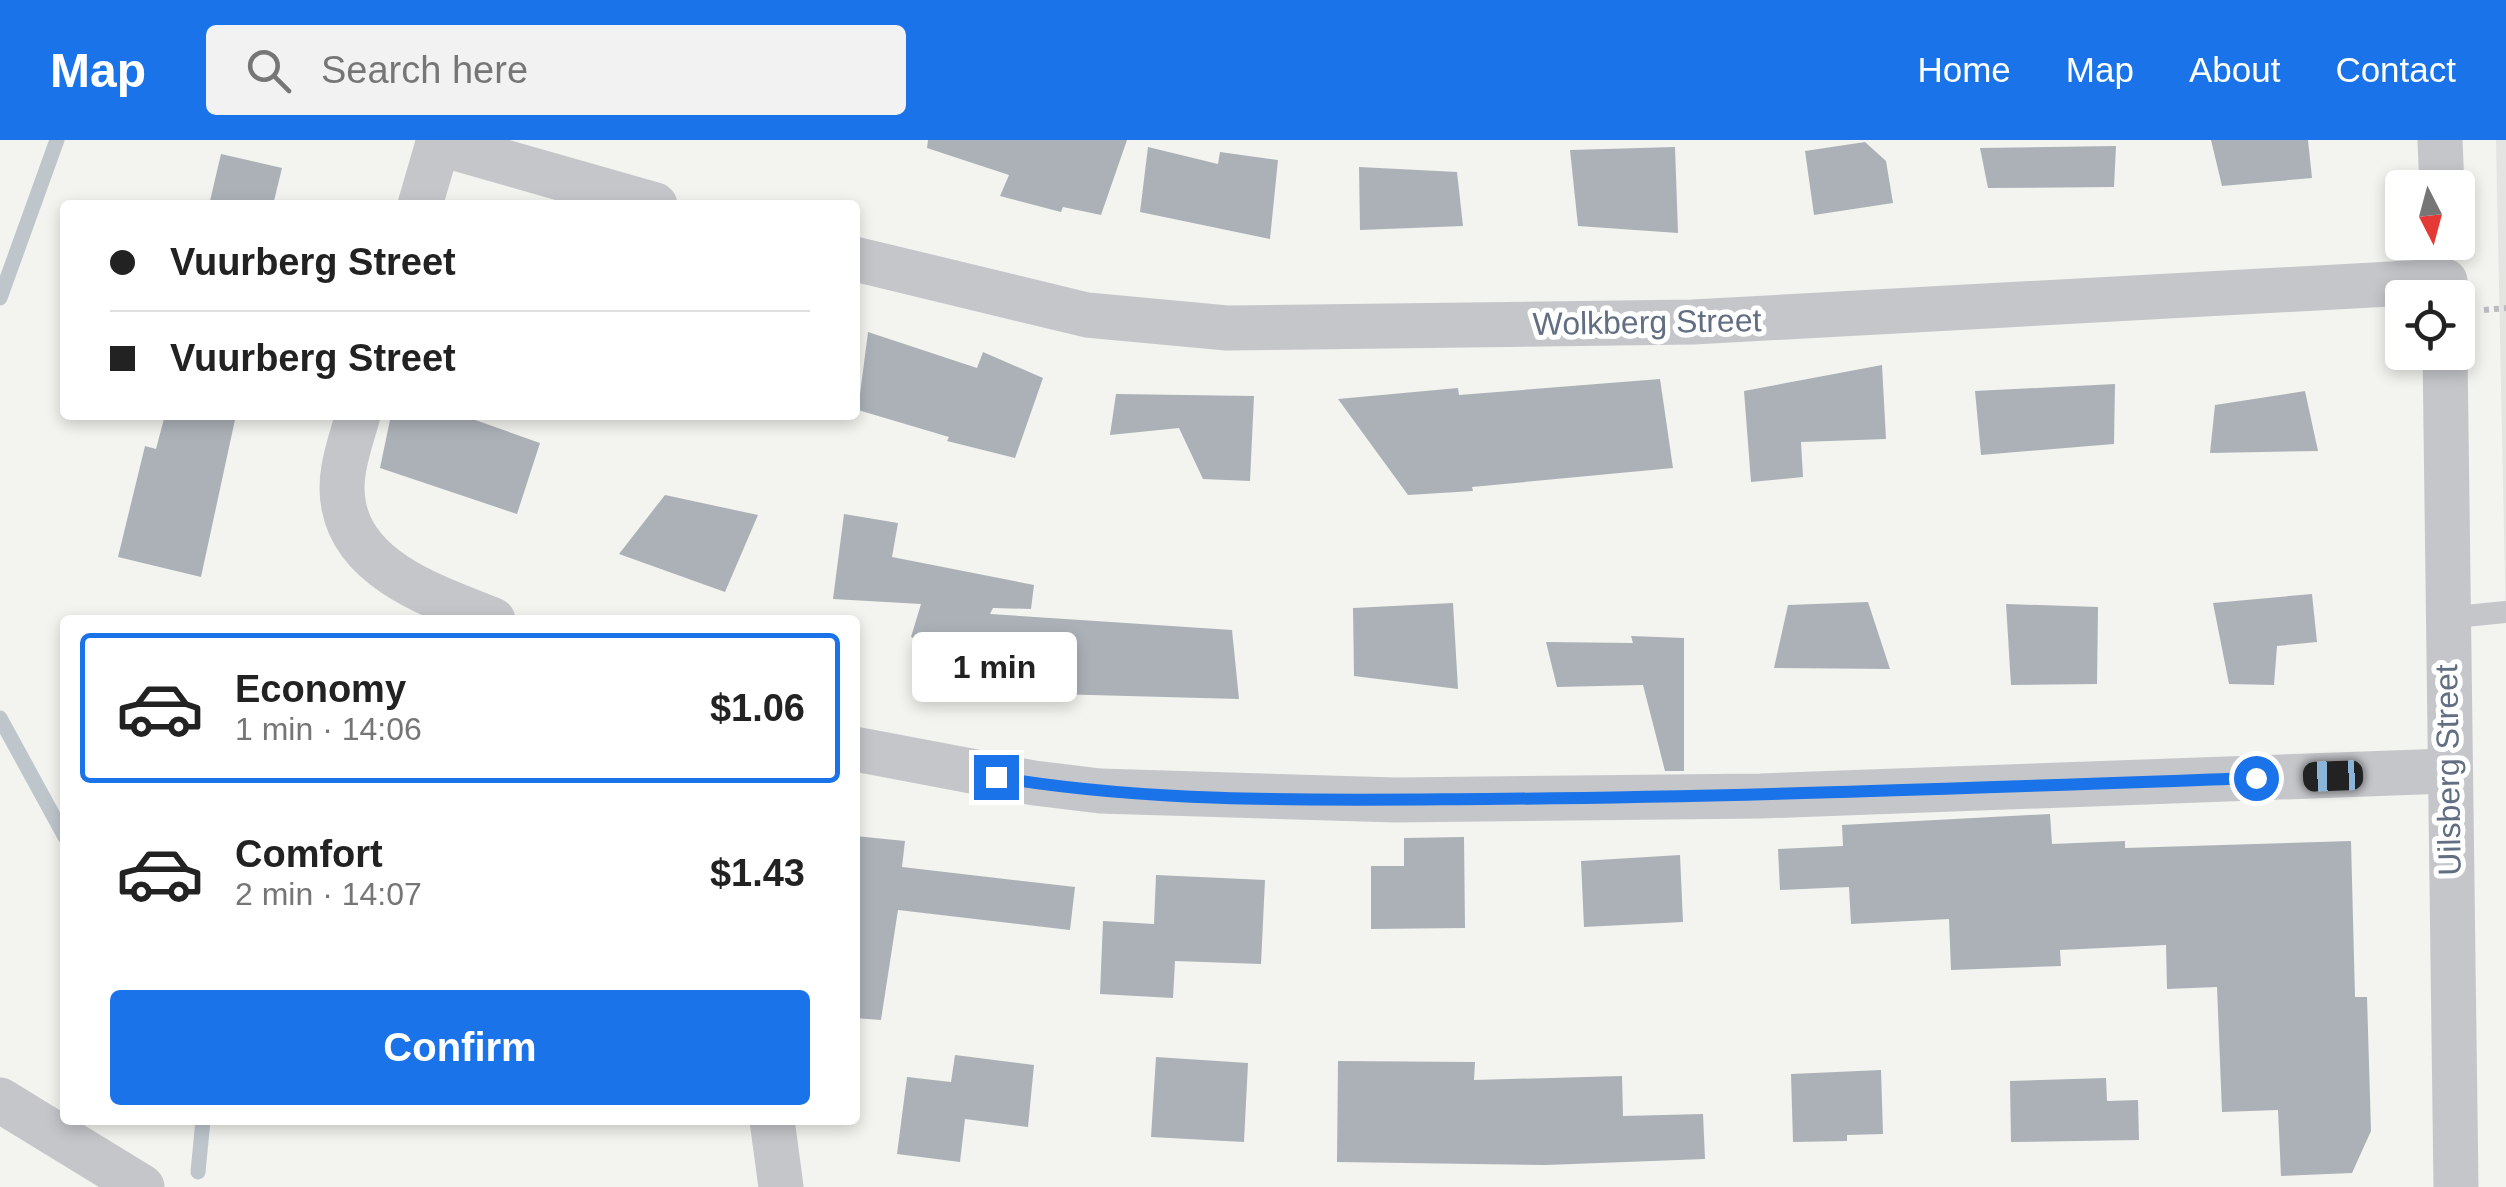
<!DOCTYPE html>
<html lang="en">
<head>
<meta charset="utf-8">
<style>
  body { margin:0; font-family:Helvetica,sans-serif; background:#f2f2f2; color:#222; height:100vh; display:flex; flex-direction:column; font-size:38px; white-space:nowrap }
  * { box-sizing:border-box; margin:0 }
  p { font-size:32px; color:#767676 }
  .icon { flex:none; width:55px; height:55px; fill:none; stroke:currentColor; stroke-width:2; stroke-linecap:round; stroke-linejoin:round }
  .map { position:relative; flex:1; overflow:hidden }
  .sheet { position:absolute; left:60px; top:475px; width:800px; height:510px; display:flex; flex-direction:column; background:#fff; border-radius:10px; box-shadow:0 5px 15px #0003 }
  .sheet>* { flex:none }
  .top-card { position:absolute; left:60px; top:60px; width:800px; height:220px; border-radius:10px; box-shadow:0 5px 15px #0003; display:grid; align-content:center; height:220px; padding:0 50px; background:#fff }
  .needle { width:65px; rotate:174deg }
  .buttons { position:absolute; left:2385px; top:30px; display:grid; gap:20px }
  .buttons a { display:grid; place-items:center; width:90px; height:90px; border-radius:10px; background:#fff; box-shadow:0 5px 15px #0003; font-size:50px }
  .end { position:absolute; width:45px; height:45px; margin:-22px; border:12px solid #1a73e8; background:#fff; box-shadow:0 0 0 5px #fff }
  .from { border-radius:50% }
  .bubble { position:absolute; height:70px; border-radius:10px; background:#fff; box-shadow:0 5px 15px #0003; font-size:32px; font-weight:800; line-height:70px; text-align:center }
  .car { position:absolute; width:30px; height:60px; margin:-30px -15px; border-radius:12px; box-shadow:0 0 8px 2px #0007; background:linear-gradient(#222 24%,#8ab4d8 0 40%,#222 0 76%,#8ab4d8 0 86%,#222 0) }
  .top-card b { display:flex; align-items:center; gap:35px; height:95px; font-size:38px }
  .top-card b+b { border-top:2px solid #e0e0e0 }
  .top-card i { width:25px; height:25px; background:#222 }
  ul { padding:18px 0 0; list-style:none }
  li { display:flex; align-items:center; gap:30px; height:150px; margin:0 20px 15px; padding:0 30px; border:5px solid transparent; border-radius:10px }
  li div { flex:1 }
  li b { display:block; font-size:38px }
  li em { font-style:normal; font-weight:800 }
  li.active { border-color:#1a73e8 }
  li>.icon { width:90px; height:90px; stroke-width:1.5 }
  .cta { display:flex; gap:20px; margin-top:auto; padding:20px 50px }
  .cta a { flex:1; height:115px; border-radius:10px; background:#1a73e8; color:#fff; font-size:40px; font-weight:800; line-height:115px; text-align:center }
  header { display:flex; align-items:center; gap:60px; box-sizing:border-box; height:140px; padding:0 50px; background:#1a73e8; color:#fff }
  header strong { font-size:48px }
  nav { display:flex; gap:55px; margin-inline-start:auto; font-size:35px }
  .search { width:700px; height:90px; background:#f2f2f2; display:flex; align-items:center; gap:25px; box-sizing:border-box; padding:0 35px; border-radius:10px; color:#767676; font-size:38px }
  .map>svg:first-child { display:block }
  .built { fill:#e4e4e3 }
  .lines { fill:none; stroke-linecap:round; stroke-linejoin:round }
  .stream { stroke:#bec6cc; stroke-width:15 }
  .building { fill:#acb1b8 }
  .path { stroke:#bbbcbf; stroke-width:6; stroke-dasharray:5 5; stroke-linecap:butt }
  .service { stroke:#c4c6ca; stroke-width:22 }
  .minor { stroke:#c4c6ca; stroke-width:45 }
  .route { stroke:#1a73e8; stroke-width:12 }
  .labels { text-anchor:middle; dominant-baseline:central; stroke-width:10; stroke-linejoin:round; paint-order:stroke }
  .street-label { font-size:32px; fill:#626e81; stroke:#fff }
</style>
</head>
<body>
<header>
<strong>Map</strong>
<div class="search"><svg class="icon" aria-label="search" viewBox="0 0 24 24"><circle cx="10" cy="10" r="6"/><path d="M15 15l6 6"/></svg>Search here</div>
<nav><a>Home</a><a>Map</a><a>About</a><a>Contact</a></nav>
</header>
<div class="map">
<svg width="2506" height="1047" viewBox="0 0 2506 1047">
  <rect width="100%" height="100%" fill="#f3f4ef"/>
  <!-- built -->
  <polygon class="built" points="2496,0 2506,0 2506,489"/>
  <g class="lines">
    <!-- stream -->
    <g class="stream">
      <polyline points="0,158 57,0"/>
      <polyline points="0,578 65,697"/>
      <polyline points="198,1032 203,980"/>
    </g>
  </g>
  <!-- building -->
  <g class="building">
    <polygon points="928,0 1127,0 1101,75 1063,67 1061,72 1000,56 1009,35 927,8"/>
    <polygon points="2211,0 2308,0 2312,38 2222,46"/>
    <polygon points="1865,2 1886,21 1893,63 1814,75 1805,11"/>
    <polygon points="2116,6 2114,47 1988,48 1980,8"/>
    <polygon points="1148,7 1218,24 1220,12 1278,20 1270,99 1140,72"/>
    <polygon points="1675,7 1678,93 1578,86 1570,10"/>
    <polygon points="221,14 282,28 273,65 209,65"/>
    <polygon points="1359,27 1457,32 1463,86 1360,90"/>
    <polygon points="868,192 977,228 983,212 1043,238 1015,318 947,301 949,297 858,270"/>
    <polygon points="1882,225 1886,299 1801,302 1803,337 1751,342 1744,251"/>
    <polygon points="1660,239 1673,328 1472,347 1473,351 1408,355 1338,259 1458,248 1459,255"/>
    <polygon points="2115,244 2114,304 1981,315 1975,251"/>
    <polygon points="2305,251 2318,311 2210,313 2215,265"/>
    <polygon points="1116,254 1254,256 1250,341 1203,339 1179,288 1110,295"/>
    <polygon points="165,275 236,275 201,437 118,417 145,306 156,309"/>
    <polygon points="391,275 461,275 540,303 517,374 380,328"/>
    <polygon points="665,355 758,375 725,452 619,414"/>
    <polygon points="844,374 898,383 892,417 1034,445 1031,469 993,468 990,474 1232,490 1239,559 1012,553 1014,542 911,497 921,464 833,459"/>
    <polygon points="2312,454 2317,502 2277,506 2274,545 2229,544 2213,463"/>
    <polygon points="1868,462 1890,529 1774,528 1788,465"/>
    <polygon points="1453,463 1458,549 1354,536 1353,468"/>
    <polygon points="2006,464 2098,467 2097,544 2011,545"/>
    <polygon points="1631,496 1684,498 1684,631 1665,631 1643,545 1557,547 1546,502 1633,503"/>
    <polygon points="2050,674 2052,704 2125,701 2125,708 2351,701 2355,857 2367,857 2371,991 2352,1033 2281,1036 2278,970 2222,972 2217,847 2167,849 2166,805 2060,810 2061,826 1951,830 1949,779 1851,784 1849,747 1780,750 1778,709 1843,706 1842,685"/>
    <polygon points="855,696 905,701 902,727 1075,747 1070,790 898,770 881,880 855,878"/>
    <polygon points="1464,697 1465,788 1371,789 1371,726 1404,726 1404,698"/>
    <polygon points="1680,715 1683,782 1584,787 1581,721"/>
    <polygon points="1156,735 1265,740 1261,824 1175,821 1173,858 1100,854 1103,781 1154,784"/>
    <polygon points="955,915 1034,925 1028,987 965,979 960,1022 897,1014 907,937 951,942"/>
    <polygon points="1156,917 1248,923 1244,1002 1151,997"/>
    <polygon points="1338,921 1475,922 1474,940 1622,936 1623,976 1703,974 1705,1019 1546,1025 1337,1022"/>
    <polygon points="1881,930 1883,994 1847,995 1847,1001 1793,1002 1791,934"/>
    <polygon points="2106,938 2107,961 2138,960 2139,1000 2011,1002 2010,941"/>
  </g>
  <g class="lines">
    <!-- path -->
    <polyline class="path" points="2484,170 2506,168"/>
    <!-- service -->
    <polyline class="service" points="2445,478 2506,472"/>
    <!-- minor -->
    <g class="minor">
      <polyline points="2440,0 2442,48"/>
      <polyline points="438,3 655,65"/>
      <polyline points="420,65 439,0"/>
      <polyline points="855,119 1087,175 1227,188 1693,182 2445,141"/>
      <polyline points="2445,212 2456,1047"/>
      <path d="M358,275c-8,29 -21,61 -14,92 13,66 95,91 149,113"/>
      <polyline points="855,609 1034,643 1100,651 1396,660 1761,656 2447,631"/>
      <polyline points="0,960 142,1047"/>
      <polyline points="772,980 781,1047"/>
    </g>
  </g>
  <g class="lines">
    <!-- route -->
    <path class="route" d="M996,637c160,27 328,23 490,22 257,-2 514,-12 770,-21"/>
  </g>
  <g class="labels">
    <!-- street labels -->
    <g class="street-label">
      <text transform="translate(1647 182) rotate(-1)">Wolkberg Street</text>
      <text transform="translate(2448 630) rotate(-91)">Uilsberg Street</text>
    </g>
  </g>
</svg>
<div class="buttons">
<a><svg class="needle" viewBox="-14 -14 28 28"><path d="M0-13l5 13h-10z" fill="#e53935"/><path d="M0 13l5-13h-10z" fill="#767676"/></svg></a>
<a><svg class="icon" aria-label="locate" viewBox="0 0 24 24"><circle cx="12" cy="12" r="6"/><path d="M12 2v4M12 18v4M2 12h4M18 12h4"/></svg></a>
</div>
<i class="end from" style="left:2256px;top:638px"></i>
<i class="end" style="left:996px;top:637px"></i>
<div class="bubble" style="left:912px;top:492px;width:165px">1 min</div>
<i class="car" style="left:2333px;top:636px;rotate:268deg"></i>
<div class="top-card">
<b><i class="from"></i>Vuurberg Street</b>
<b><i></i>Vuurberg Street</b>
</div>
<section class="sheet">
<ul>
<li class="active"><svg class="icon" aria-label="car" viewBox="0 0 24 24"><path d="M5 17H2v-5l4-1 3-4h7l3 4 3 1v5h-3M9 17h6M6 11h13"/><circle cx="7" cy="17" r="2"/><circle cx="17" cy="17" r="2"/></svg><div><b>Economy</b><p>1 min · 14:06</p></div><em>$1.06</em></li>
<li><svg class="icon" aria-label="car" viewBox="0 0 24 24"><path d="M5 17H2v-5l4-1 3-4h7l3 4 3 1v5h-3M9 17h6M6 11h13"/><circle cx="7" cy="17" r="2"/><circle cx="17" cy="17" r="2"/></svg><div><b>Comfort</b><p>2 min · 14:07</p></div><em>$1.43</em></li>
</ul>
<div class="cta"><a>Confirm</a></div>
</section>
</div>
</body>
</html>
